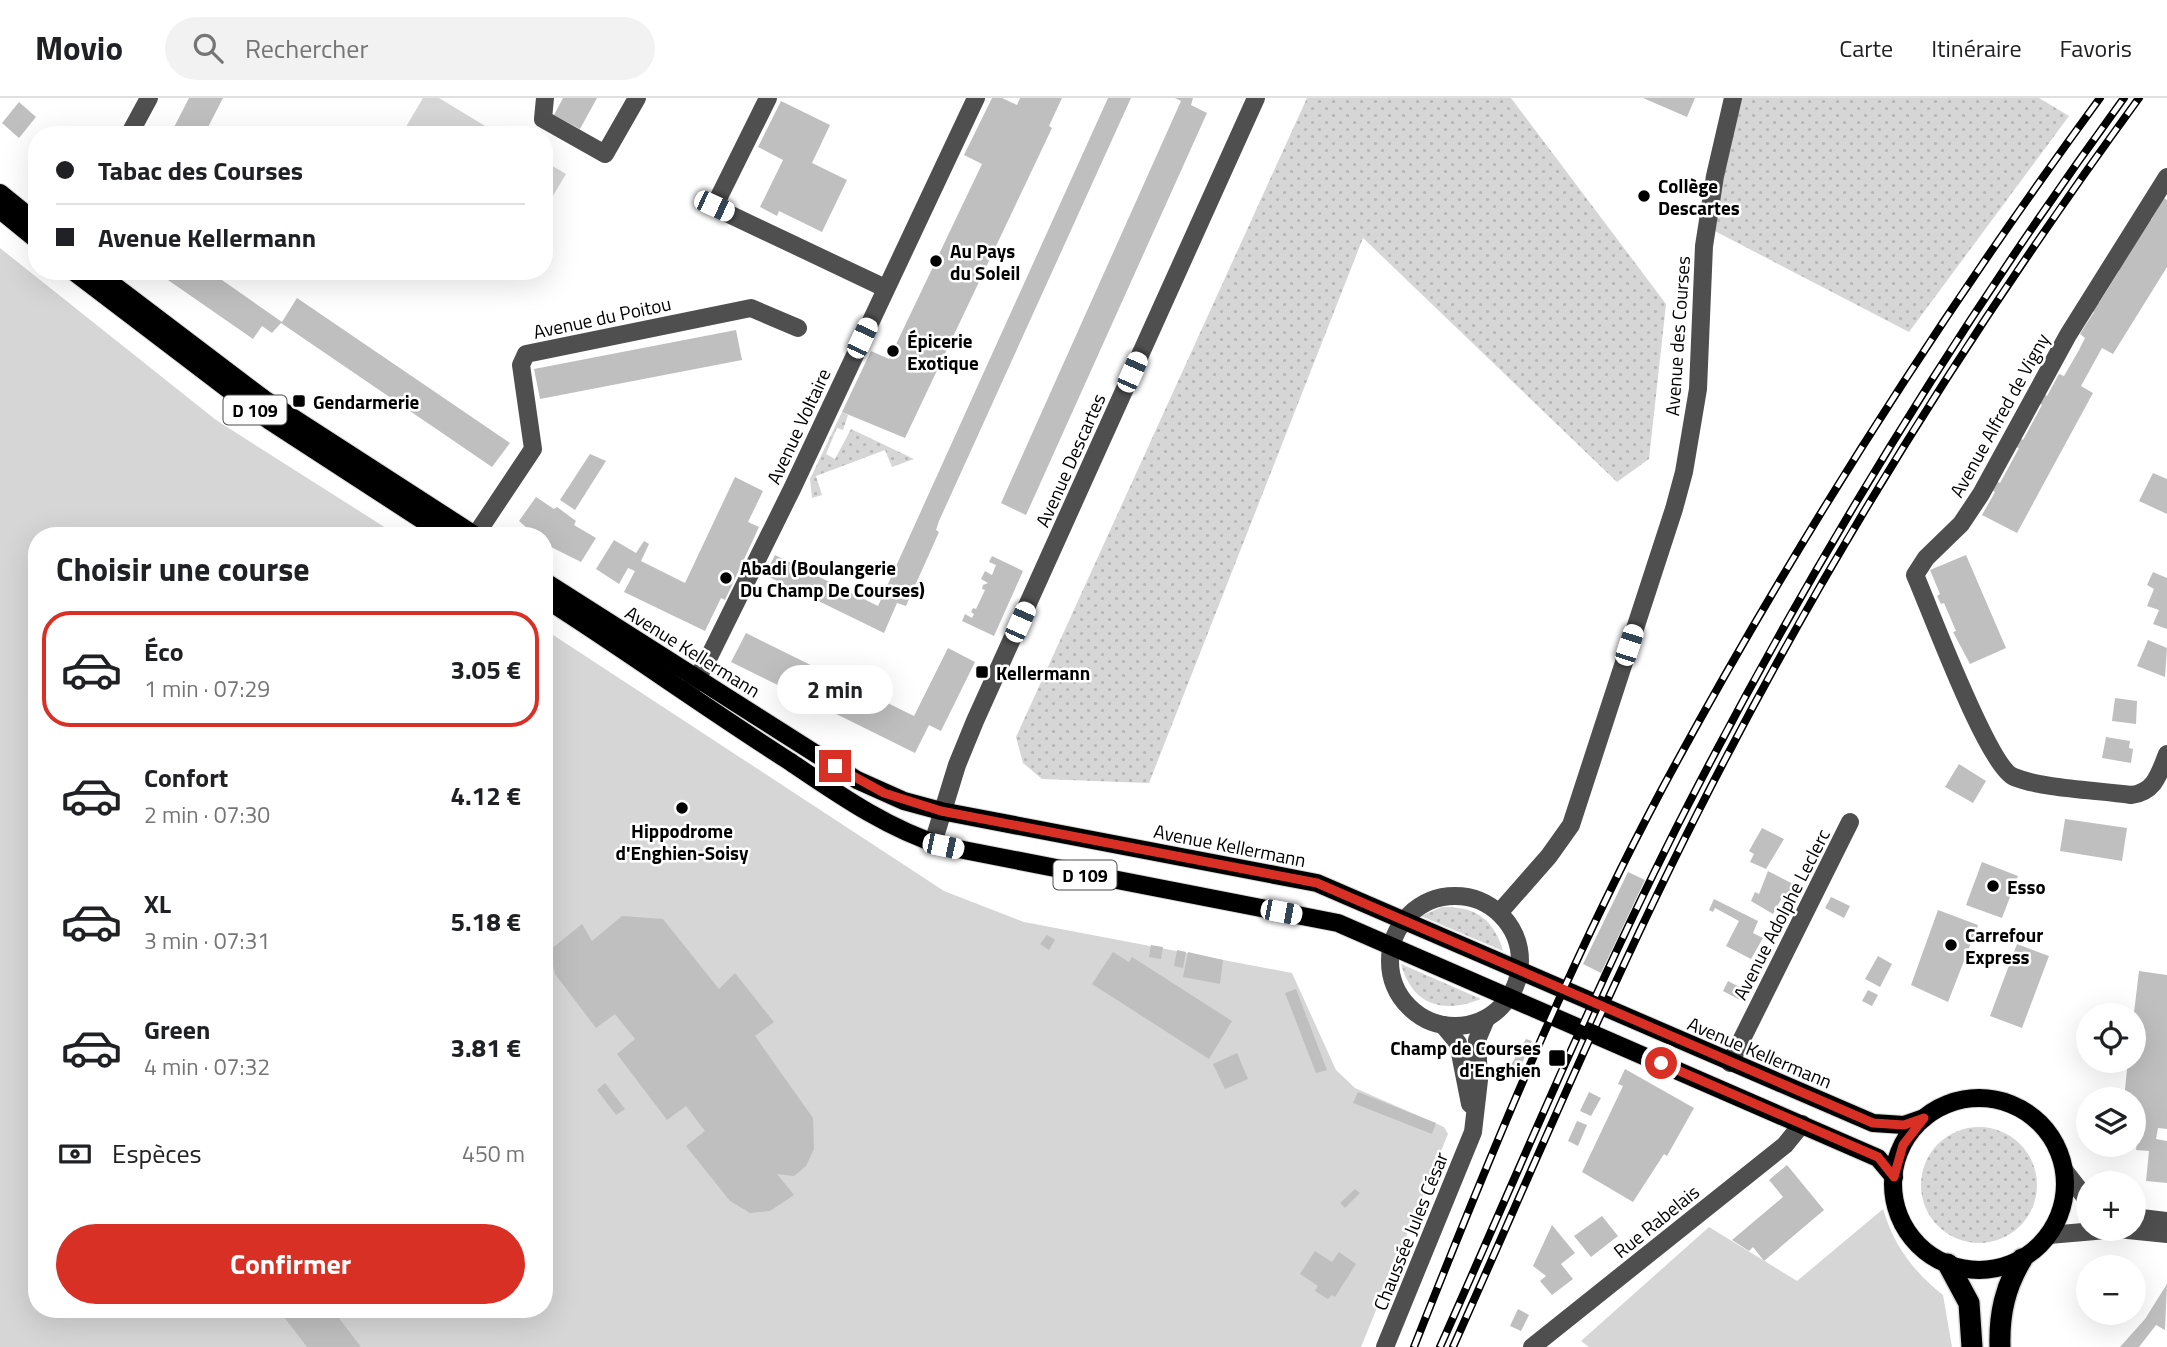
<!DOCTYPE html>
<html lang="fr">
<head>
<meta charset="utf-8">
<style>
  body { margin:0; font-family:"Titillium Web",sans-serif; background:#f2f2f2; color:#202124; height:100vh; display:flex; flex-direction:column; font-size:26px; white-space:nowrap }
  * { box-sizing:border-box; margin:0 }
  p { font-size:23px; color:#757577 }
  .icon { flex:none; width:38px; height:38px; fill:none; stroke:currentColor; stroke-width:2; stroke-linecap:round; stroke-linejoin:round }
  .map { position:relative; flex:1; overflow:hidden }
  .details { position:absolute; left:28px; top:429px; width:525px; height:791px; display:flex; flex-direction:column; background:#fff; border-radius:28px; box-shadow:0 7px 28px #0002 }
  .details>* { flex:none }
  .banner { position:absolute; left:28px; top:28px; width:525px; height:154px; border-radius:28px; box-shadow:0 7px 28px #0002; display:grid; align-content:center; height:154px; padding:0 28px; background:#fff }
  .controls { position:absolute; left:2076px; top:905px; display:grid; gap:14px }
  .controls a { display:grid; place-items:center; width:70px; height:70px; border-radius:50%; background:#fff; box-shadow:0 7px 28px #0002; font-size:35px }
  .end { position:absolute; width:32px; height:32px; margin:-16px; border:9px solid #d93025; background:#fff; box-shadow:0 0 0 4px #fff }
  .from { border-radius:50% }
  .bubble { position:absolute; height:49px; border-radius:24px; background:#fff; box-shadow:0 7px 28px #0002; font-size:23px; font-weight:700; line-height:49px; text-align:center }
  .car { position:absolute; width:21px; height:42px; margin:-21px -10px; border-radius:9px; box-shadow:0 0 5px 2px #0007; background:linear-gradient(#fff 24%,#345 0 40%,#fff 0 76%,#345 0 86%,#fff 0) }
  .banner b { display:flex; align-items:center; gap:24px; height:66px; font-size:26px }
  .banner b+b { border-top:2px solid #e0e0e0 }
  .banner i { width:18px; height:18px; background:#202124 }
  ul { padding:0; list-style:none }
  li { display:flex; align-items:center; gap:21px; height:116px; margin:0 14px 10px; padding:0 14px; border:4px solid transparent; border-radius:28px }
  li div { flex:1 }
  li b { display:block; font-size:26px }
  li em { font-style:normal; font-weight:700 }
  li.selected { border-color:#d93025 }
  li>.icon { width:63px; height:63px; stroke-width:1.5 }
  h2 { padding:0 28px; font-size:32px; line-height:84px }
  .pay { display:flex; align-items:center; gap:18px; height:77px; padding:0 28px; font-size:26px }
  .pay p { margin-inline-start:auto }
  .primary-button { display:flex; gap:14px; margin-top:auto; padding:14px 28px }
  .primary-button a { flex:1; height:80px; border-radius:42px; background:#d93025; color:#fff; font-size:28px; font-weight:700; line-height:80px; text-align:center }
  header { display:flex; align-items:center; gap:42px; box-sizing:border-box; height:98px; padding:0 35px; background:#fff; border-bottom:2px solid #e0e0e0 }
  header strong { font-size:33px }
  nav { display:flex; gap:38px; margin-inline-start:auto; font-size:24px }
  .search { width:490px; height:63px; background:#f2f2f2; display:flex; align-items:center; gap:18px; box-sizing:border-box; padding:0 24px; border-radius:38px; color:#757577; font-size:26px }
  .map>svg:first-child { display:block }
  .grass { fill:url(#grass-dots) }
  .park { fill:#d6d6d6 }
  .building { fill:#bfbfbf }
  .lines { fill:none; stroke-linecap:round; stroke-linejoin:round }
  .major-casing { stroke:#dbdbdb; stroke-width:20 }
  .highway-casing { stroke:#dbdbdb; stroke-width:24 }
  .minor { stroke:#4f4f4f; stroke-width:18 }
  .major { stroke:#000; stroke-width:18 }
  .highway { stroke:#000; stroke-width:21 }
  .rail-casing { stroke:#000; stroke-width:8 }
  .rail { stroke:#fff; stroke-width:5; stroke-dasharray:16; stroke-linecap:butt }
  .route { stroke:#d93025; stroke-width:9 }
  .poi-dot { fill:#000; stroke:#fff; stroke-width:2.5 }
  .labels { text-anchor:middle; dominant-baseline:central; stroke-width:5; stroke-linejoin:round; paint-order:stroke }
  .shield { fill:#fff; stroke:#4c4c4c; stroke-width:2 }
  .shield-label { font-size:18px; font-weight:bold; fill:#000 }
  .poi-label { font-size:19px; font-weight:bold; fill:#000; stroke:#fff; text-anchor:start }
  .street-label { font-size:19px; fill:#000; stroke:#fff }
</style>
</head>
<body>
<header>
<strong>Movio</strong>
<div class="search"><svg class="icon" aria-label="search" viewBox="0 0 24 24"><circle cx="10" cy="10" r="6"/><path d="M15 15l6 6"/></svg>Rechercher</div>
<nav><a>Carte</a><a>Itinéraire</a><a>Favoris</a></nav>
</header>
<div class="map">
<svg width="2167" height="1249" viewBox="0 0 2167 1249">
  <defs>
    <pattern id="grass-dots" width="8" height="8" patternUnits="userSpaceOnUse" patternTransform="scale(1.75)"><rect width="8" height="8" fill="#d6d6d6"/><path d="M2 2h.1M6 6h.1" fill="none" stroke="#b6b6b6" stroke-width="1.8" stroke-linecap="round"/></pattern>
  </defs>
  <rect width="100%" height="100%" fill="#fff"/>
  <!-- grass -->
  <g class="grass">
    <polygon points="1307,0 1511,0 1666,206 1649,361 1617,384 1363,140 1149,685 1042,681 1023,665 1016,639"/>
    <polygon points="1733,0 2039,0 2069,18 1909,234 1707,129"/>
    <polygon points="842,314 848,317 843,332 837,330 826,356 835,361 851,331 914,361 892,369 885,352 816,378 822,397 812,400 810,381"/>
    <path d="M1442,809c33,-1 52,12 61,44l-82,-35z"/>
    <path d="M1401,866l80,35c-38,15 -68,7 -80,-35z"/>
    <circle cx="1979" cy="1087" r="58"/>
  </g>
  <!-- park -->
  <g class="park">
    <polygon points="423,0 439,0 500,37 401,37"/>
    <polygon points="544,63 566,76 544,113"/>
    <polygon points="0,150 216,322 397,437 37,438 37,1211 544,1211 544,531 944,793 1024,824 1292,875 1336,972 1355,990 1444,1029 1448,1036 1361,1249 0,1249"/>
    <path d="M1883,1111c11,37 30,62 60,86l9,52h-363l-8,-6 128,-114 88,54z"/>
  </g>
  <!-- building -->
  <g class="building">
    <polygon points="189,0 223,0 204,37 170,37"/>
    <polygon points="563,0 597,0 580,31 554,17"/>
    <polygon points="992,0 1002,0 1017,7 1020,0 1062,0 1049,28 1052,30 905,340 842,314 871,253 889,261 982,66 964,57"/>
    <polygon points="1108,0 1131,0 939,423 936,432 939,434 906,508 897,505 884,535 765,477 775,457 878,508"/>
    <polygon points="1175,0 1193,0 1191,7 1207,15 1026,417 1001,405 1181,3"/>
    <polygon points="1643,0 1695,0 1687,19"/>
    <polygon points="781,3 830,27 812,65 847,82 822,134 779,113 777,118 760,109 783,62 758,49"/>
    <polygon points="19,4 36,19 19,40 2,25"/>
    <polygon points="2164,100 2167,102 2167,169 2113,256 2102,250 2081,288 2093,295 2017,435 1982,417 1995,394 1992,392 1996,383 2000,385 2019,350 2015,349 2020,340 2023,342 2042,307 2039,305 2044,296 2047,298 2059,276 2064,278 2079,252 2085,240 2080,236 2094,214 2090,212 2096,204 2099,205 2119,173 2116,170 2121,162 2124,164 2145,130 2142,128 2147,120 2151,122"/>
    <polygon points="155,173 209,173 282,224 297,200 510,345 492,369 281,225 272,235 262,228 253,241"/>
    <polygon points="736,232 742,262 540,301 534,271"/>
    <polygon points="590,356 606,363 575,412 560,402"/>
    <polygon points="2153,375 2167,381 2167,416 2139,403"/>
    <polygon points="735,379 763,393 748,424 759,429 725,502 721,500 705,533 624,494 635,473 628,470 619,486 596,471 614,442 636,455 644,443 649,446 641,463 685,485"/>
    <polygon points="536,399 554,411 557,409 576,423 574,427 596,440 581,464 547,447 544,438 536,438 519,423"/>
    <polygon points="1966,457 2006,550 1970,566 1953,534 1956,533 1944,505 1941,506 1937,498 1940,496 1930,472"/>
    <polygon points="992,458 1023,473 994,538 962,523 965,516 972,520 974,516 971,514 973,510 976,511 985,492 982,491 983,487 988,485 981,481 985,473 992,477 996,467 989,464"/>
    <polygon points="2153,474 2167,480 2167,531 2153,526 2159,512 2147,508 2154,491 2147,487"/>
    <polygon points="746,535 914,618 948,550 975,564 941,633 929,627 915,655 731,564"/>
    <polygon points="2148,542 2167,550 2165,579 2137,568"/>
    <polygon points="2115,600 2137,603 2136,626 2112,623"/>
    <polygon points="2106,639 2130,643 2129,650 2133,651 2131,665 2102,660"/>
    <polygon points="1959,666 1986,683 1973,705 1945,689"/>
    <polygon points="2065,721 2127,730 2122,763 2060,753"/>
    <polygon points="1762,730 1784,741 1766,771 1750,764 1754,756 1749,753"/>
    <polygon points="1982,764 2018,778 2002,820 1966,807"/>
    <polygon points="1768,773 1797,788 1792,799 1784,796 1773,816 1751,803 1755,794 1759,796"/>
    <polygon points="1628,774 1645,782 1601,875 1583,866"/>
    <polygon points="1831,799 1850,808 1844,820 1825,810"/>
    <polygon points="1714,801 1758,823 1753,835 1763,840 1751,861 1726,848 1739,823 1715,810 1713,814 1709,812"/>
    <polygon points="1938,812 1978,827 1948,904 1911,887"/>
    <polygon points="622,818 663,821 719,891 735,875 774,924 755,938 813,1020 814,1051 806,1068 794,1078 777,1076 794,1097 770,1113 750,1115 730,1103 686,1048 705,1033 686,1008 667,1022 617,956 635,941 615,916 596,930 555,876 550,852 582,826 592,843"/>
    <polygon points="1047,837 1055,842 1049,852 1040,846"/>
    <polygon points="2017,846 2049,858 2022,930 1990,918"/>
    <polygon points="1151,847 1163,849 1161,861 1149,859"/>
    <polygon points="1177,852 1186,854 1183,870 1174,868"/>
    <polygon points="1113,854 1129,864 1132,859 1232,923 1209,961 1092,886"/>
    <polygon points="1188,854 1223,862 1220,886 1183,879"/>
    <polygon points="1878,858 1892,866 1880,889 1865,881"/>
    <polygon points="2139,873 2167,877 2167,1031 2158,1030 2156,1041 2167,1043 2167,1085 2146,1083 2149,1053 2136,1052 2139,1027 2133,1027 2133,1001 2124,1001 2128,962 2133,962 2133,923"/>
    <polygon points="1728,883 1745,892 1740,902 1723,893"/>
    <polygon points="1296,891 1327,972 1316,975 1285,895"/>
    <polygon points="1868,892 1878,897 1872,908 1862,903"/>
    <polygon points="1526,941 1532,943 1516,978 1507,974"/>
    <polygon points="1237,955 1248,981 1225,991 1213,966"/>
    <polygon points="1625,971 1694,1010 1667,1058 1664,1056 1633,1104 1582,1074 1623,988 1618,986"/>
    <polygon points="605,985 625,1011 616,1017 597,992"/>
    <polygon points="1358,994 1436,1025 1432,1036 1353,1005"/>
    <polygon points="1589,994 1601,1000 1591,1018 1580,1013"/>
    <polygon points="1577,1023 1587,1027 1578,1048 1568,1043"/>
    <polygon points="1787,1067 1824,1112 1764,1163 1753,1149 1749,1153 1732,1142 1783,1099 1769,1082"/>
    <polygon points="1355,1091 1360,1095 1345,1110 1340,1105"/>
    <polygon points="1602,1118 1618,1138 1591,1159 1574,1138"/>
    <polygon points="1552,1127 1575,1155 1561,1166 1573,1181 1552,1197 1540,1183 1546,1178 1533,1168"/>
    <polygon points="1315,1153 1332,1164 1339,1154 1356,1166 1335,1199 1332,1197 1328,1201 1315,1193 1318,1188 1300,1176"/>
    <polygon points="2167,1186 2165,1232 2156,1227 2139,1249 2120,1249 2145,1221"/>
    <polygon points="278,1211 332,1211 361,1249 307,1249"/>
    <polygon points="1518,1211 1529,1217 1521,1233 1510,1228"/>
  </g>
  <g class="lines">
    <!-- major casing -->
    <g class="major-casing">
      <g id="major">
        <polyline points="0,95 37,125"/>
        <polyline points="0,112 37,142"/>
        <polyline points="73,173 270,323 447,438"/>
        <polyline points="95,173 264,301 476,438"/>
        <polyline points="544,483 857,682 904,703 941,713 1317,785 1873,1025 1904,1027 1924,1020"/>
        <path d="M544,500c83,53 162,110 245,163 49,33 97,67 154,85l395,77 540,235 16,19"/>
        <circle cx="1979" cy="1086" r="86"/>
      </g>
    </g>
    <!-- highway casing -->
    <g class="highway-casing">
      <g id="highway">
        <polyline points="1948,1166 1969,1205 1972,1249"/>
        <path d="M2000,1249c-1,-33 5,-60 22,-88"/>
      </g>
    </g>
    <!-- minor -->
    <g class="minor">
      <polyline points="545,0 543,21 605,56 637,0"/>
      <polyline points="768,0 714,109 885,190"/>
      <polyline points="129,37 149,0"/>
      <path d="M2167,79l-99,158 -87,159 -20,30 -35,34 -11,17c15,34 73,192 99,202 30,12 83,13 117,18 24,-3 28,-21 36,-41"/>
      <polyline points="475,438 533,351 521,267 526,256 751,210 798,230"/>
      <polyline points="690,592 707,563 792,391 976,0"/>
      <polyline points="933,745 957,667 975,623 1256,0"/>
      <circle cx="1455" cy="863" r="65"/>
      <polyline points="1499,815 1549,758 1571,727 1674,411 1684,374 1698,291 1704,148 1715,78 1733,0"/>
      <polyline points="1443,927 1458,945 1470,1006"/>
      <polyline points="1730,965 1850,724"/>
      <polyline points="2064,1072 2088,1103"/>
      <polyline points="2133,1119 2167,1123"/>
      <polyline points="2049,1137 2118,1131 2167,1136"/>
      <polyline points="1385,1249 1473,1034 1479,982 1477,942 1486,921"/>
      <polyline points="1532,1249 1785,1047 1802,1026"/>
    </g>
    <!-- major -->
    <use href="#major" class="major"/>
    <!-- highway -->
    <use href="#highway" class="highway"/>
    <!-- rail casing -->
    <g class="rail-casing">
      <g id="rail">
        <path d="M1414,1249c75,-189 152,-378 248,-558 129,-240 277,-471 438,-691"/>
        <path d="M1440,1249c81,-181 157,-365 248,-542 127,-247 272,-482 436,-707"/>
        <path d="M1453,1249c80,-179 156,-360 245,-535 127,-251 276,-488 441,-714"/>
      </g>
    </g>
    <!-- rail -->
    <use href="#rail" class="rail"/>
  </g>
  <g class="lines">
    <!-- route -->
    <polyline class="route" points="835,668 884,695 941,713 1317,785 1873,1025 1904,1027 1924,1020 1903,1047 1894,1079 1878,1059 1661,965"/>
  </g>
  <!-- markers -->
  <g class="poi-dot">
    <circle cx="1644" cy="98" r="7"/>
    <circle cx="936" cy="163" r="7"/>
    <circle cx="893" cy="253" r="7"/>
    <rect x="292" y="296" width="14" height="14" rx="3.5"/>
    <circle cx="726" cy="480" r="7"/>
    <rect x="975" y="567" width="14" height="14" rx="3.5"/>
    <circle cx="682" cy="710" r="7"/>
    <circle cx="1993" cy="788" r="7"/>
    <circle cx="1951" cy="847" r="7"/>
    <rect x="1548" y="951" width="18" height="18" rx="3.5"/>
  </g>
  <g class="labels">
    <!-- shield labels -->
    <g class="shield">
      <rect x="223.5" y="297.5" width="63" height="29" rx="5"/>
      <rect x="1053.5" y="762.5" width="63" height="29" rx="5"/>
    </g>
    <g class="shield-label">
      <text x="255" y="312">D 109</text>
      <text x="1085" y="777">D 109</text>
    </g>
    <!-- poi labels -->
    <g class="poi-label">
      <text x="1658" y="87">Collège<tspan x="1658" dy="22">Descartes</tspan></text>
      <text x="950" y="152">Au Pays<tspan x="950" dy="22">du Soleil</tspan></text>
      <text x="907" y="242">Épicerie<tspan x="907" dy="22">Exotique</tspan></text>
      <text x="313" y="303">Gendarmerie</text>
      <text x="740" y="469">Abadi (Boulangerie<tspan x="740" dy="22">Du Champ De Courses)</tspan></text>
      <text x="996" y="574">Kellermann</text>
      <text x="682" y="732" text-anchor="middle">Hippodrome<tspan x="682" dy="22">d'Enghien-Soisy</tspan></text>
      <text x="2007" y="788">Esso</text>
      <text x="1965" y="836">Carrefour<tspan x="1965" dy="22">Express</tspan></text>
      <text x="1541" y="949" text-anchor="end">Champ de Courses<tspan x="1541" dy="22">d'Enghien</tspan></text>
    </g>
    <!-- street labels -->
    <g class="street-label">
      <text transform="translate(602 219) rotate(-12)">Avenue du Poitou</text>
      <text transform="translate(1677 238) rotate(-86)">Avenue des Courses</text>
      <text transform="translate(1999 317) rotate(-61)">Avenue Alfred de Vigny</text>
      <text transform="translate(798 328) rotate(-65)">Avenue Voltaire</text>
      <text transform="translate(1070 362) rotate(-66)">Avenue Descartes</text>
      <text transform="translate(693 553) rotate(32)">Avenue Kellermann</text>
      <text transform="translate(1230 747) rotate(11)">Avenue Kellermann</text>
      <text transform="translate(1781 816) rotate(-63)">Avenue Adolphe Leclerc</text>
      <text transform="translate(1760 954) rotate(23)">Avenue Kellermann</text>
      <text transform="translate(1656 1123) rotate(-39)">Rue Rabelais</text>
      <text transform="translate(1410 1133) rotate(-68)">Chaussée Jules César</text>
    </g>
  </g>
</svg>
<div class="controls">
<a><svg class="icon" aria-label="locate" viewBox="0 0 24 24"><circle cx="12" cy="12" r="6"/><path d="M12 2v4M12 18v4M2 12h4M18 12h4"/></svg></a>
<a><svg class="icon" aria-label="layers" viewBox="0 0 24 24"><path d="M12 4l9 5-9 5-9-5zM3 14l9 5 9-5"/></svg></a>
<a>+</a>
<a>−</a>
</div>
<i class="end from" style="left:1661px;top:965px"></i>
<i class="end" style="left:835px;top:668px"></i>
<div class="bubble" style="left:777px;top:567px;width:116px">2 min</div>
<i class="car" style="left:714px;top:108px;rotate:115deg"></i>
<i class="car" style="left:862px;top:240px;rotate:25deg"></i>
<i class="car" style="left:1132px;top:274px;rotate:24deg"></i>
<i class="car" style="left:1020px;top:524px;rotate:24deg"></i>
<i class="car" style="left:1629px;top:547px;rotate:18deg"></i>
<i class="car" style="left:943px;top:748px;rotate:102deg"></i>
<i class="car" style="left:1281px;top:814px;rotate:101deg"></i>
<div class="banner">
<b><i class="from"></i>Tabac des Courses</b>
<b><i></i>Avenue Kellermann</b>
</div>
<section class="details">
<h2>Choisir une course</h2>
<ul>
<li class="selected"><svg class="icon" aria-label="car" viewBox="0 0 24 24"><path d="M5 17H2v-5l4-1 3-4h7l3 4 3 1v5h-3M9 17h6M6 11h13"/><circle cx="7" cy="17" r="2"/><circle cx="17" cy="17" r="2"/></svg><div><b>Éco</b><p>1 min · 07:29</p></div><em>3.05 €</em></li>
<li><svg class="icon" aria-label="car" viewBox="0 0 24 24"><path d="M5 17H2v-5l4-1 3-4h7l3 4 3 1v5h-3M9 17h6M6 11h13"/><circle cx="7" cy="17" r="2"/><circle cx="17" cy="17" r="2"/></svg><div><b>Confort</b><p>2 min · 07:30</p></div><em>4.12 €</em></li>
<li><svg class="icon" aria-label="car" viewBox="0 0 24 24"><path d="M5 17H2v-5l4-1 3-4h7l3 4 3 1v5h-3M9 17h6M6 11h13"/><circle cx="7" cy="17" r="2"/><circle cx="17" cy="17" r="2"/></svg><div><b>XL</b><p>3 min · 07:31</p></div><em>5.18 €</em></li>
<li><svg class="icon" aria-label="car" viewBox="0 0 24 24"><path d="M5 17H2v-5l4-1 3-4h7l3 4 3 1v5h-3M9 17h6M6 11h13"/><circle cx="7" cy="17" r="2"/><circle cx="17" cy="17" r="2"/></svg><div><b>Green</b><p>4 min · 07:32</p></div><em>3.81 €</em></li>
</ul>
<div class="pay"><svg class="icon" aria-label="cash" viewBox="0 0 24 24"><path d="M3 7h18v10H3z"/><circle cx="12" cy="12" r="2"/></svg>Espèces<p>450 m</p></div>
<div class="primary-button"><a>Confirmer</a></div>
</section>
</div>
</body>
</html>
